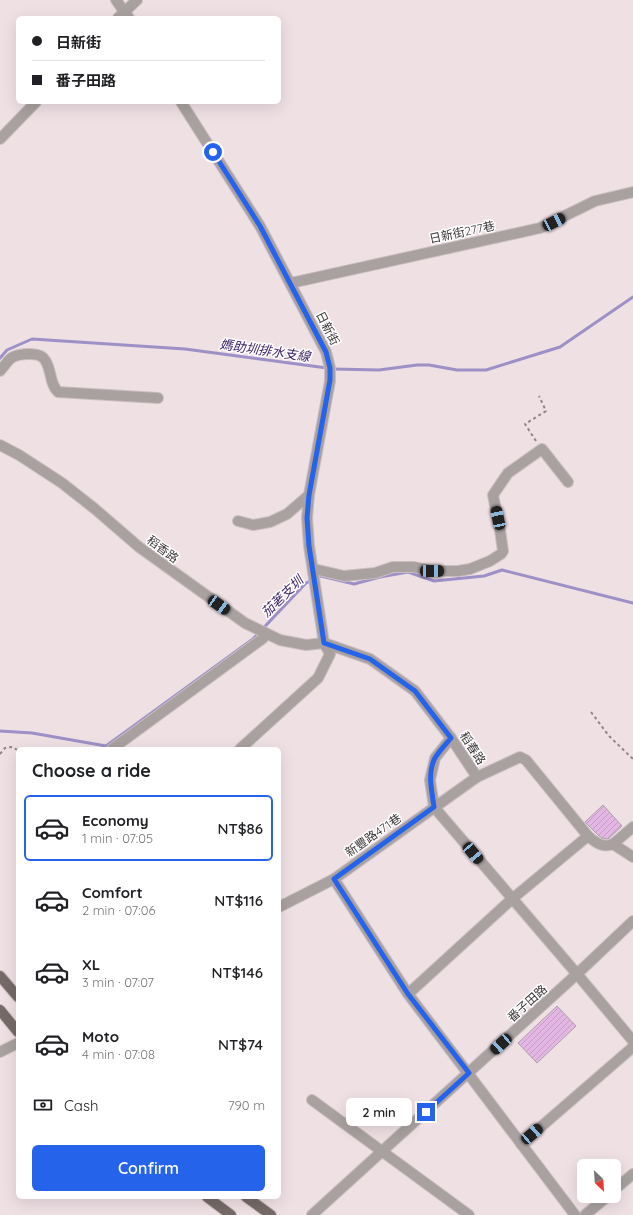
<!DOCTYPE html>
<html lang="en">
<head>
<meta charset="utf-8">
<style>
  body { margin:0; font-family:Quicksand,"Noto Sans TC",sans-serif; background:#f2f2f2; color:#202124; height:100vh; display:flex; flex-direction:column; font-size:15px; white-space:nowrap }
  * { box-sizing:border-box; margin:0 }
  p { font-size:13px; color:#757577 }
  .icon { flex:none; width:22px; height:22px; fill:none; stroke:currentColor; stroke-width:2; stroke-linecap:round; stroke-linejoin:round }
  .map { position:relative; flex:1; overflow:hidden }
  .sheet { position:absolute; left:16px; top:747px; width:265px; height:452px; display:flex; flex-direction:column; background:#fff; border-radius:6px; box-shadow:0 4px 16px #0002 }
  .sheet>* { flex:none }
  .top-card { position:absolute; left:16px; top:16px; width:265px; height:88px; border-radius:6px; box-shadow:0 4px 16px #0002; display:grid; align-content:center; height:88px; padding:0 16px; background:#fff }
  .needle { width:26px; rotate:155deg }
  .controls { position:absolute; left:577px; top:1159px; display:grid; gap:8px }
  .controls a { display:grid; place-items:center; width:44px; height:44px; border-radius:6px; background:#fff; box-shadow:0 4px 16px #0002; font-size:20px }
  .end { position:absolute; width:18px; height:18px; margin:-9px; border:5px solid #2563eb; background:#fff; box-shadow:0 0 0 2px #fff }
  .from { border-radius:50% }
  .bubble { position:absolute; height:28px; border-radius:6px; background:#fff; box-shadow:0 4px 16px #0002; font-size:13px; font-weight:600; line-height:28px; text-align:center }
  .car { position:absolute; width:12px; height:24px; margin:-12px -6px; border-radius:5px; box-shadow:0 0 3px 1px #0007; background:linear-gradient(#222 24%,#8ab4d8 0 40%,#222 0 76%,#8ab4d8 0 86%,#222 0) }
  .top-card b { display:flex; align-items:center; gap:14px; height:38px; font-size:15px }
  .top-card b+b { border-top:1px solid #e0e0e0 }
  .top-card i { width:10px; height:10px; background:#202124 }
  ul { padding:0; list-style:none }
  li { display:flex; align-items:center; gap:12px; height:66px; margin:0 8px 6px; padding:0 8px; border:2px solid transparent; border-radius:6px }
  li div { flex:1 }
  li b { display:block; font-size:15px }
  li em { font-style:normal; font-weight:600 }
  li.selected { border-color:#2563eb }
  li>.icon { width:36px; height:36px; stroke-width:1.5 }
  h2 { padding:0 16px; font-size:18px; line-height:48px }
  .pay { display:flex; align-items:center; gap:10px; height:44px; padding:0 16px; font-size:15px }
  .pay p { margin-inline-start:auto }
  .cta { display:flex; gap:8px; margin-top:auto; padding:8px 16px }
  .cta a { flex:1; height:46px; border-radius:6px; background:#2563eb; color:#fff; font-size:16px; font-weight:600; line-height:46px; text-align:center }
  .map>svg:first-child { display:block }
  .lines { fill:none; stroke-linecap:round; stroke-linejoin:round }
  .stream { stroke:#9d90c7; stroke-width:3 }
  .building { fill:url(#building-hatch); stroke:#aaa0aa }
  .minor-casing { stroke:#cbbec1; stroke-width:12 }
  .major-casing { stroke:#cbbec1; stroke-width:12 }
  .path { stroke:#918689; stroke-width:2; stroke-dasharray:3 3; stroke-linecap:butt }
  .minor { stroke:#a8a1a0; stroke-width:10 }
  .major { stroke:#756a68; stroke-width:10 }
  .route { stroke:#2563eb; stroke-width:5 }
  .labels { text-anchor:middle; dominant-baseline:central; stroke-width:3; stroke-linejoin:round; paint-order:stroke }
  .street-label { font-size:12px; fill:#3b3537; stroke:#fff }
  .water-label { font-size:13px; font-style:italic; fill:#3d2669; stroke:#fff }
</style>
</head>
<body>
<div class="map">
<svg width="633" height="1215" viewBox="0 0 633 1215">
  <defs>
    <pattern id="building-hatch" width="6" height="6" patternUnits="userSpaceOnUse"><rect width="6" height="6" fill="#e4b6e3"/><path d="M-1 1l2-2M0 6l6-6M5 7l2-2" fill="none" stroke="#c49dc3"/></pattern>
  </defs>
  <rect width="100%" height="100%" fill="#efe0e4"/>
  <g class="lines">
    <!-- stream -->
    <g class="stream">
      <polyline points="0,358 7,350 32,339 185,349 327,368"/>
      <polyline points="333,369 379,370 417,365 429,365 457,370 486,370 560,347 633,297"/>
      <polyline points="0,731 32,733 106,746 253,639 306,583 321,576 354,584 380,577 408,572 434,581 484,576 502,570 633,603"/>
    </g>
  </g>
  <!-- building -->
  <g class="building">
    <polygon points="603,805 622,826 608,839 602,838 598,835 585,822"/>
    <polygon points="557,1006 576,1026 537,1063 518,1043"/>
  </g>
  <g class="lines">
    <!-- minor casing -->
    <g class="minor-casing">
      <g id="minor">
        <polyline points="116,0 129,18"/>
        <polyline points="118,18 137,0"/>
        <polyline points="181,102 260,226 326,352 330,368 330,381 309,495 307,518 309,546 324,643 330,654 318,678 240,749"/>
        <polyline points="0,139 36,102"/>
        <polyline points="291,283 540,228 595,201 633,192"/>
        <path d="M0,371c4,-4 8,-12 13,-14 8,-4 28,-5 32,3 7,10 4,23 13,32l100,6"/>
        <polyline points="0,445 19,455 62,483 95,509 139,547 245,623 280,640 306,645 324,643 370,659 415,691 451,738 477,777"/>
        <polyline points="238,521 253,525 270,522 287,514 309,495"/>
        <polyline points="314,569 344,576 375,573 393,567 414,567 432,571 458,571 470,569 490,561 501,554 503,551 500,530 493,495 508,473 542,449 568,482"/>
        <polyline points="451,738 435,758 430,780 434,807 577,974 633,1041"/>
        <polyline points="112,749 262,639 267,634"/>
        <polyline points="613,844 633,827"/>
        <polyline points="334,879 408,994 575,1215"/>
        <path d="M279,907l55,-28 143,-102 43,-20 6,3 62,76c8,7 15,12 25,8l20,13"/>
        <polyline points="408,994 512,899 588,836"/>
        <polyline points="0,1052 18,1043"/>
        <polyline points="312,1100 469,1215"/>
        <polyline points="521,1144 633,1047"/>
        <polyline points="614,1190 633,1174"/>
        <polyline points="312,1215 577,974 633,921"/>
        <polyline points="585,1215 608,1196"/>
      </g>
    </g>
    <!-- major casing -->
    <g class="major-casing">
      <g id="major">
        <polyline points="0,976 18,997"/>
        <polyline points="0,1010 18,1032"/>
        <polyline points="207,1197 231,1215"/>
        <polyline points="246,1197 271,1215"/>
      </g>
    </g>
    <!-- path -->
    <g class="path">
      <polyline points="536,441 525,424 546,411 539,396"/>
      <polyline points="591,712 609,736 633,759"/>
      <polyline points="0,754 5,748 11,747 18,750"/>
    </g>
    <!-- minor -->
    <use href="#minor" class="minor"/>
    <!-- major -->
    <use href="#major" class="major"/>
  </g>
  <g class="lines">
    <!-- route -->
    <path class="route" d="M213,152l47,74 66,126 4,16v12l-21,115 -2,23 2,28 15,97 46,16 45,32 36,47c-5,6 -12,13 -16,20 -8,15 -3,33 -1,49l-100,72 74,115 61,79 -43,39"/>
  </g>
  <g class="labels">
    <!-- street labels -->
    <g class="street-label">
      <text transform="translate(462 232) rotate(-12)">日新街277巷</text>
      <text transform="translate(328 328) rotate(63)">日新街</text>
      <text transform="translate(163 549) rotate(37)">稻香路</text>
      <text transform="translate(473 748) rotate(57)">稻春路</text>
      <text transform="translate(373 835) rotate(-35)">新豐路471巷</text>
      <text transform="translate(527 1003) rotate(-42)">番子田路</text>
    </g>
    <!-- water labels -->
    <g class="water-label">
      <text transform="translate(265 350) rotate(8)">媽助圳排水支線</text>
      <text transform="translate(282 596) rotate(-44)">茄荖支圳</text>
    </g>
  </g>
</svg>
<div class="controls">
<a><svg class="needle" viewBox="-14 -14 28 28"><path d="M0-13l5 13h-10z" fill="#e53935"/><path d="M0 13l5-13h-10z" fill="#757577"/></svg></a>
</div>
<i class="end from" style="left:213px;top:152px"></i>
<i class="end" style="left:426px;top:1112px"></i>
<div class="bubble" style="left:346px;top:1098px;width:66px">2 min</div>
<i class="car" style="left:554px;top:222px;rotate:63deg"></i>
<i class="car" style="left:498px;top:518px;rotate:348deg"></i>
<i class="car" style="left:432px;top:571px;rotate:90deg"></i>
<i class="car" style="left:219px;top:605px;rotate:125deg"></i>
<i class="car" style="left:473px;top:853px;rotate:140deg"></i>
<i class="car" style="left:501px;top:1044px;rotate:228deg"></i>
<i class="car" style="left:532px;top:1134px;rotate:49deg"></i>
<div class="top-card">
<b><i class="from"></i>日新街</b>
<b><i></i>番子田路</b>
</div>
<section class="sheet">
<h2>Choose a ride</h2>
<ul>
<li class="selected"><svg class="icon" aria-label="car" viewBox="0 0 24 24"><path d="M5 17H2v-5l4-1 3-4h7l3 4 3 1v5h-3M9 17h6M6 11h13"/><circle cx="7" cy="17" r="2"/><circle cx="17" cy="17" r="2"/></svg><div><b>Economy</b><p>1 min · 07:05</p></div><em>NT$86</em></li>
<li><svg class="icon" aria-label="car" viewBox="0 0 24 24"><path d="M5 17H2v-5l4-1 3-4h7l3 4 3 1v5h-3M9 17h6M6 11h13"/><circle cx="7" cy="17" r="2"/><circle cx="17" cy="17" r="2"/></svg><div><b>Comfort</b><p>2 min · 07:06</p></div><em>NT$116</em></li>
<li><svg class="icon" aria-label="car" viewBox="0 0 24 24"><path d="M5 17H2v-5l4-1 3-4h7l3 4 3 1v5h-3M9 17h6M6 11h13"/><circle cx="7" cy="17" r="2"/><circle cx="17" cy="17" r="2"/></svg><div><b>XL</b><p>3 min · 07:07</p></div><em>NT$146</em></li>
<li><svg class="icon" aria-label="car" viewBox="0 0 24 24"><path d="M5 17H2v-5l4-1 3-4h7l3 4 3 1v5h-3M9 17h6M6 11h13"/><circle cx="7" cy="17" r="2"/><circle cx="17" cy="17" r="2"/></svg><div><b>Moto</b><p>4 min · 07:08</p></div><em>NT$74</em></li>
</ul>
<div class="pay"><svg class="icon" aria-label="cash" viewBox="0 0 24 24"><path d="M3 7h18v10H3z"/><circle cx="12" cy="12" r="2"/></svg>Cash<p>790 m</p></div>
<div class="cta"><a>Confirm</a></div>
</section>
</div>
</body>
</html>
